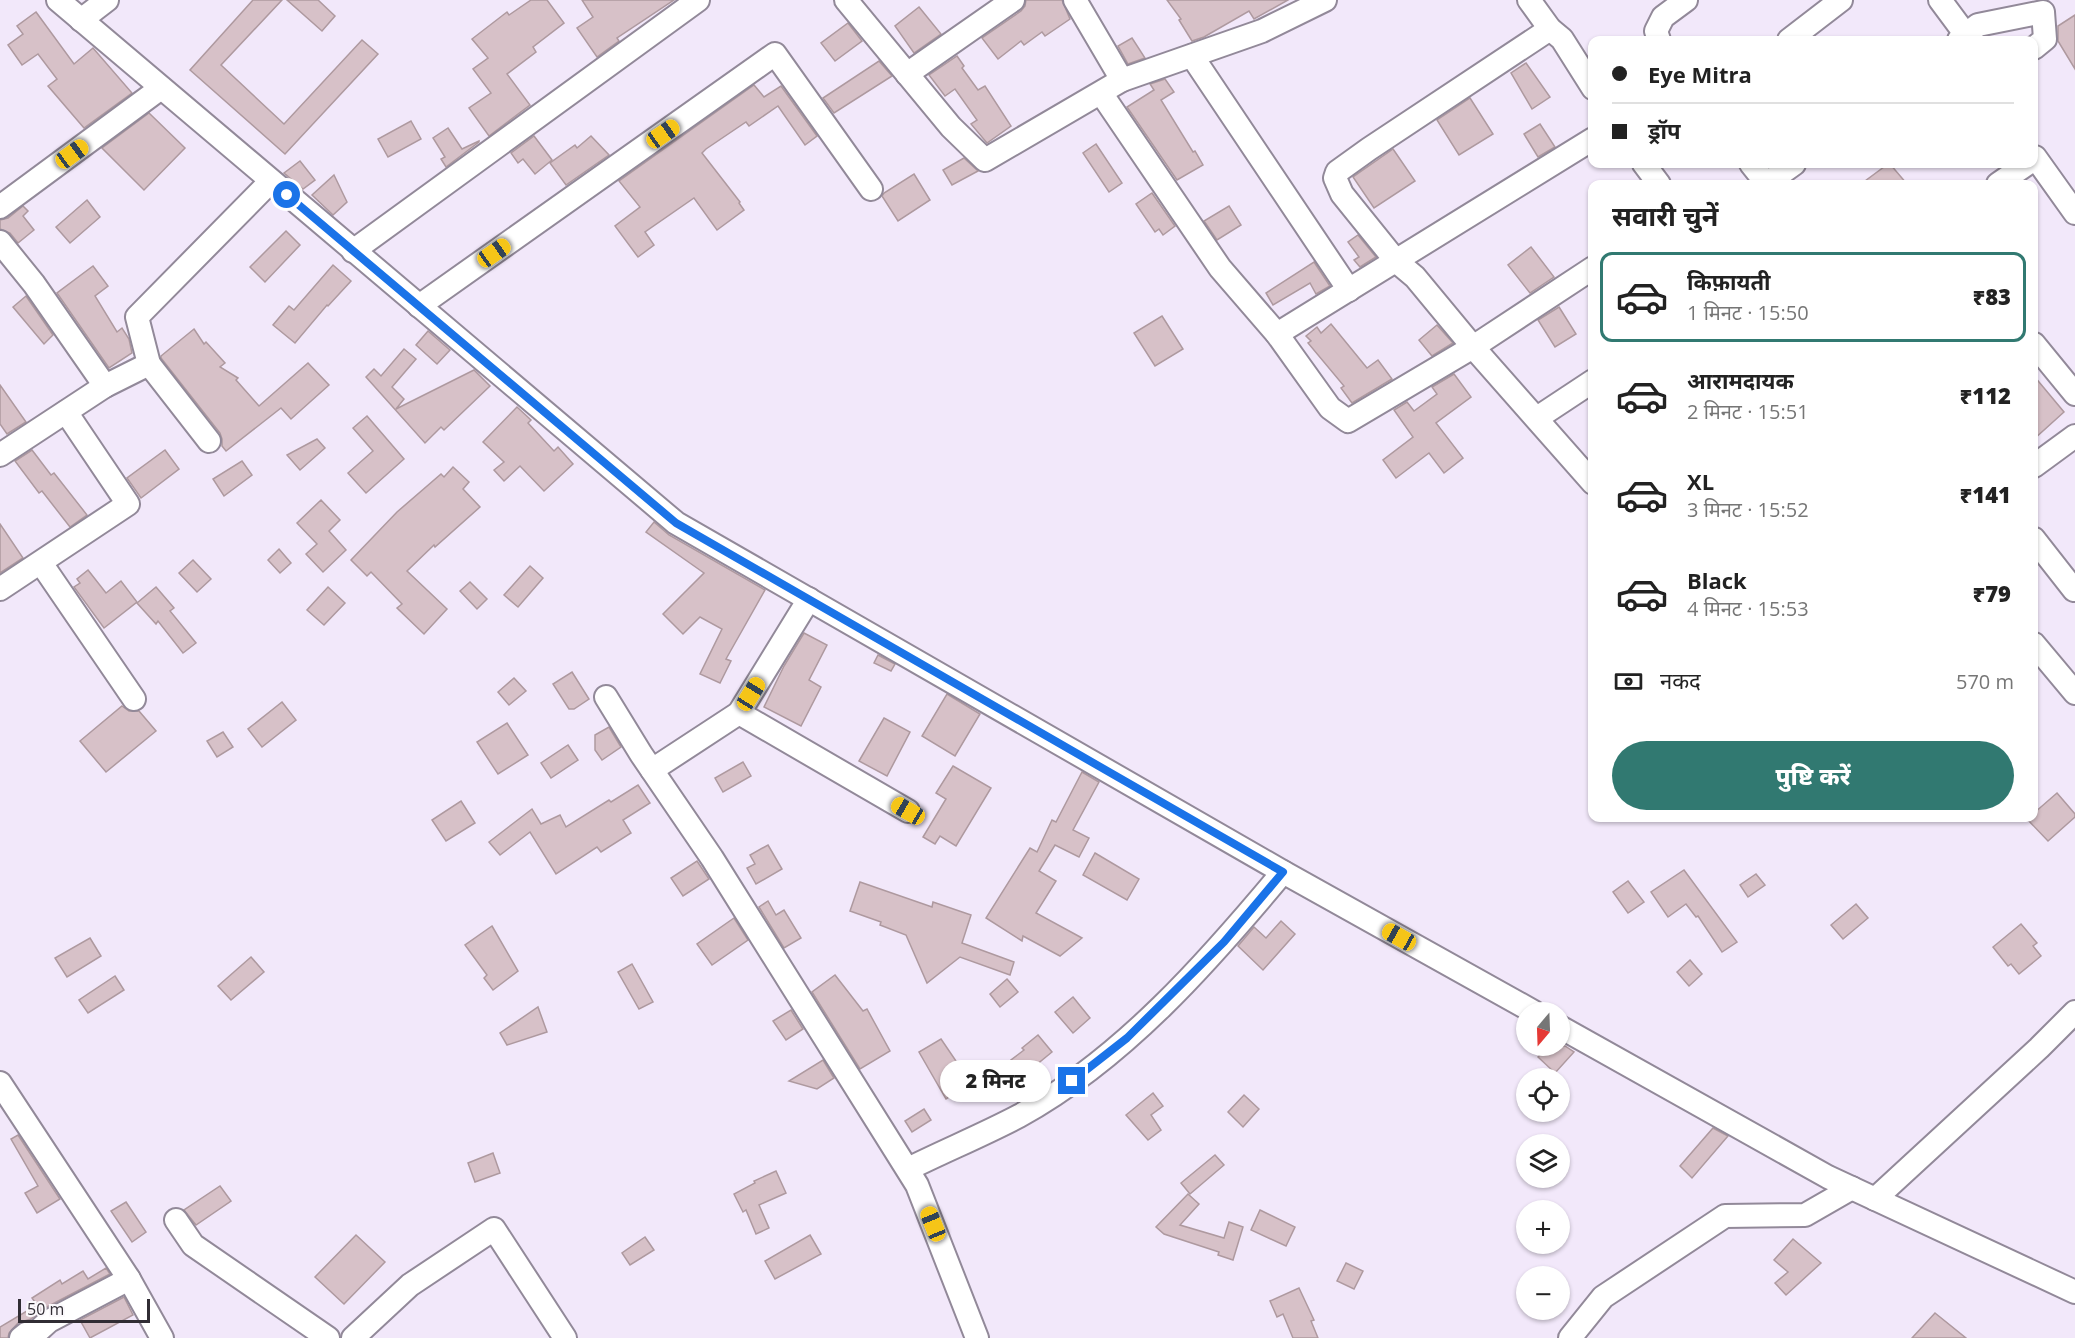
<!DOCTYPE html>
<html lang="hi">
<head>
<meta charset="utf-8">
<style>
  body { margin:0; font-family:"Open Sans","Noto Sans Devanagari",sans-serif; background:#f6f6f6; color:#222; height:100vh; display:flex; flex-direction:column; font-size:22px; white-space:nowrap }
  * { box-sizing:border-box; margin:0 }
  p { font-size:20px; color:#767676 }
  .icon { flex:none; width:33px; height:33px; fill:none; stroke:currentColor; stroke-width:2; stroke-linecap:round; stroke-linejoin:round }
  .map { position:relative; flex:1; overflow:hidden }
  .panel { position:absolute; left:1588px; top:180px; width:450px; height:642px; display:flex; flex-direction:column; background:#fff; border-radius:12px; box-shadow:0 2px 4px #0004 }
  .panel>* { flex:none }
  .guide { position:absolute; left:1588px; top:36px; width:450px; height:132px; border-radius:12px; box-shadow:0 2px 4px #0004; display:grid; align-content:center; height:132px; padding:0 24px; background:#fff }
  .needle { width:39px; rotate:199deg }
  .fabs { position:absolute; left:1516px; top:1002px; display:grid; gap:12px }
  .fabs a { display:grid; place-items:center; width:54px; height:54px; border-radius:50%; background:#fff; box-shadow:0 2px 4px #0004; font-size:30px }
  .scale { position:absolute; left:18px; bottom:15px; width:132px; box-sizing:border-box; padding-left:6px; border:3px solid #312d34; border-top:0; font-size:16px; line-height:21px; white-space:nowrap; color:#312d34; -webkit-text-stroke:4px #fbf9fc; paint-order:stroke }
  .end { position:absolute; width:27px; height:27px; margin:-14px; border:8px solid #1a73e8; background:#fff; box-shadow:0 0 0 3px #fff }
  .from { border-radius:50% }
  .bubble { position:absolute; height:42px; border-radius:21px; background:#fff; box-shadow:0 2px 4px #0004; font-size:20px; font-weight:800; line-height:42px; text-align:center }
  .car { position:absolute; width:18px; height:36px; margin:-18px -9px; border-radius:8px; box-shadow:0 0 4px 2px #0007; background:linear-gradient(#f5c518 24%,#345 0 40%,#f5c518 0 76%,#345 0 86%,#f5c518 0) }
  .guide b { display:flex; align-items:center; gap:21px; height:57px; font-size:22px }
  .guide b+b { border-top:2px solid #e0e0e0 }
  .guide i { width:15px; height:15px; background:#222 }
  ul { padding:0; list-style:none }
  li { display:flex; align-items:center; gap:18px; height:90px; margin:0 12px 9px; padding:0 12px; border:3px solid transparent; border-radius:12px }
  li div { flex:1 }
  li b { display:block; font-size:22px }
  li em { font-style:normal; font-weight:800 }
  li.active { border-color:#317971 }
  li>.icon { width:54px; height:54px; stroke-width:1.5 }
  h2 { padding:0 24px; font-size:27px; line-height:72px }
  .pay { display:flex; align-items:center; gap:15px; height:66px; padding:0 24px; font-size:22px }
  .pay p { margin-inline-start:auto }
  .action { display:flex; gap:12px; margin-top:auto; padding:12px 24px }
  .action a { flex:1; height:69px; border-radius:36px; background:#317971; color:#fff; font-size:24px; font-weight:800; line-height:69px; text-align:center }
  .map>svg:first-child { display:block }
  .building { fill:#d7c1c8; stroke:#ae999f; stroke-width:1.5 }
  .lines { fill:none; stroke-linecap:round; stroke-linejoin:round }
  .minor-casing { stroke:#928999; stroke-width:26 }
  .minor { stroke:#fff; stroke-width:22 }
  .route { stroke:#1a73e8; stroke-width:8 }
</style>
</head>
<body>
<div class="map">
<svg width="2075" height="1338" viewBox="0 0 2075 1338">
  <rect width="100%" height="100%" fill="#f2e8fa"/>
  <!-- building -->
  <g class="building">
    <polygon points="253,0 282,0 221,65 284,124 362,40 378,54 285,154 190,70"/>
    <polygon points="287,0 318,0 335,16 322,31"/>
    <polygon points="531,0 547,0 564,23 533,47 536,52 507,74 530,105 489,136 469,108 491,93 473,69 488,58 472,39 507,12 509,15"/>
    <polygon points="582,0 674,0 617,38 619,41 597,57 577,28 593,17"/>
    <polygon points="1026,0 1062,0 1070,19 1045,36 1042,32 1024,45 1021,41 998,59 982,38 1021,11 1025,6"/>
    <polygon points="1167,0 1288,0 1254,19 1249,11 1204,37 1192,41 1179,20 1181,19"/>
    <polygon points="919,7 941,34 914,53 895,26"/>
    <polygon points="36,12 74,64 93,48 132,93 84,128 48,86 57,79 38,54 22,65 8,45 23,34 17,26"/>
    <polygon points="2075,15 2075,69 2058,41 2058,26"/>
    <polygon points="848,23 862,41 835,61 821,43"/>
    <polygon points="1132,38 1145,58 1128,64 1118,46"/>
    <polygon points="957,56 964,66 962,68 978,90 985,86 1011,126 987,143 971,124 977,120 955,89 945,96 929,75"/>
    <polygon points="879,61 892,76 834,113 823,98"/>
    <polygon points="1526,63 1550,97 1532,109 1511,73"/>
    <polygon points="1165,79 1174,92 1161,100 1193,152 1195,151 1203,165 1177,180 1127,107 1154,90 1150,84"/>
    <polygon points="754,85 764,97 781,86 817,136 805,145 778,106 749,126 746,122 706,149 702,153 740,202 739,203 744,210 717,230 694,198 645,232 654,245 638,257 615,226 640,207 619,181"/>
    <polygon points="1470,98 1493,134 1459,155 1437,120"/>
    <polygon points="149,113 185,148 144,190 102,148"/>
    <polygon points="411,121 421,139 388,157 378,139"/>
    <polygon points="1540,124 1555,147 1538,157 1524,134"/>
    <polygon points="448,128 462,149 479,141 479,142 446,167 441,159 445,157 433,138"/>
    <polygon points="534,136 552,160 535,174 523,159 518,163 511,153"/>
    <polygon points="591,136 609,155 566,185 550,163 575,145 577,148"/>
    <polygon points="1096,144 1122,183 1109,192 1083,153"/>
    <polygon points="1393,149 1415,181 1374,208 1353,177"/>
    <polygon points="964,158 978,171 952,185 943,170"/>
    <polygon points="300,161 315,180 303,189 284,173"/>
    <polygon points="1888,164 1890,164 1907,184 1861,184"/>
    <polygon points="914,174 930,200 898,221 882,196 884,193"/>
    <polygon points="334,175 347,202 333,215 312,195"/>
    <polygon points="1152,193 1175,226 1163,235 1159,229 1155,232 1136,204"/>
    <polygon points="87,200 100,217 70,243 56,227"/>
    <polygon points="23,206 28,211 23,216 34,230 18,243 10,233 0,229 0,220 8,218"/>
    <polygon points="1229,206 1241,225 1217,240 1204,221"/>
    <polygon points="286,231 300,245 265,282 250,267"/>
    <polygon points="1358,235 1376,257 1360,267 1354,260 1359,257 1348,242"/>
    <polygon points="1531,247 1554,277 1530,293 1508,265"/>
    <polygon points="1314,262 1330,286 1316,294 1310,283 1273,305 1266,293"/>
    <polygon points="333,265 351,281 328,306 327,305 295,343 273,325 289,306 294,310"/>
    <polygon points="93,266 108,286 95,296 117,332 122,328 129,339 132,353 109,368 57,293"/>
    <polygon points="26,296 53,335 44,344 13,307"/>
    <polygon points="1559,307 1576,334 1555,347 1538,320"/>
    <polygon points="1162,316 1183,349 1155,366 1134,333"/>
    <polygon points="1331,324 1367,368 1378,360 1392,379 1352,403 1341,388 1344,386 1308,343 1311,341 1306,336 1317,327 1321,333"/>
    <polygon points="1437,325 1453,343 1432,356 1419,340"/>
    <polygon points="194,329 204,344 206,342 225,363 220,367 238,378 236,380 259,406 308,363 329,385 291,419 281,408 226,451 222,446 222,439 220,433 161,358 161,356"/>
    <polygon points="428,331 450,350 437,364 416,345"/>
    <polygon points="404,349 416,359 392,387 404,399 396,409 474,370 490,386 444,430 441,427 425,443 366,377 374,369 381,376"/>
    <polygon points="1454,374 1471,397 1436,423 1463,458 1444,473 1429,453 1396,478 1383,460 1413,437 1394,410 1407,402 1414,411 1437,394 1432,387"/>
    <polygon points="2034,376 2064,412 2034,439"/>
    <polygon points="0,385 26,422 7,434 0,424"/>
    <polygon points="517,407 531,420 528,423 554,451 558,447 573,464 544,491 520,466 504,481 494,470 504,462 483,442"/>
    <polygon points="367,416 404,459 366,493 348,473 373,451 353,428"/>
    <polygon points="317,439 325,448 300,470 287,455"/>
    <polygon points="32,450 51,475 54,473 87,515 70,527 42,491 39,493 15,461"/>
    <polygon points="165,450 179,469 141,498 127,478"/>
    <polygon points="242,461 252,475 224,496 213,479"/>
    <polygon points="453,467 469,482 463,489 480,507 435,547 434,545 407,571 447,609 424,634 397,608 402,604 371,572 367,576 351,560 397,512 441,474 444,477"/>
    <polygon points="321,500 340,520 329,531 346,550 323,572 306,554 317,544 297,523"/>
    <polygon points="654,522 669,535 765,590 726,659 731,661 720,683 700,674 722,629 700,617 683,634 663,614 704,573 646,532"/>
    <polygon points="0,524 23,558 0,573"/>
    <polygon points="279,549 291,563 280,573 268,560"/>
    <polygon points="193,560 211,579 197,592 179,573"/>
    <polygon points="530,566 543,578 518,607 504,595"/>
    <polygon points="88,570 106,593 121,581 137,602 104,628 74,587 80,583 77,579"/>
    <polygon points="470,582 487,599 477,609 460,591"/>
    <polygon points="156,587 174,608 170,611 196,643 183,653 158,621 156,624 137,603"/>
    <polygon points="328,587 345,603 324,625 307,610"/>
    <polygon points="804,633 827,645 809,680 821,687 801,726 764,707 784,666"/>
    <polygon points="878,655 895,664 891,671 874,663"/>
    <polygon points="572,672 589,699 574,709 569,709 553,684"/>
    <polygon points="514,678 526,691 509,705 498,692"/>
    <polygon points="947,694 980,714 955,756 922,736"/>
    <polygon points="282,702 296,720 262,747 248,729"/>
    <polygon points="122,706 129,711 139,711 156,731 106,772 80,741"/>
    <polygon points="884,718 910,732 887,776 859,761"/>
    <polygon points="507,723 528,755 498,774 477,742"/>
    <polygon points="609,727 621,747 602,760 595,750 595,735"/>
    <polygon points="223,732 233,747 217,757 207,741"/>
    <polygon points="568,745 578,760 551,778 541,763"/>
    <polygon points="743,762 751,776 723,792 715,778"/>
    <polygon points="953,766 991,788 956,846 940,836 935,844 923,837 946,799 936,793"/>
    <polygon points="1082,772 1099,782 1073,830 1089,838 1079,857 1055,845 1039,871 1056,881 1036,913 1082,938 1060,956 1023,936 1022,941 986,918 1030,848 1037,852 1052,820 1056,822"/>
    <polygon points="638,785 650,803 623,820 631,833 601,852 597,847 556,874 530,832 500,855 489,842 532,809 541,824 560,815 566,827 609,800 611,802"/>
    <polygon points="2057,793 2075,814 2075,817 2048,841 2027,819 2034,818 2034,813"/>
    <polygon points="461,801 475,823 446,841 432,820"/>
    <polygon points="768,845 782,869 756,884 747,868 755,864 750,855"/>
    <polygon points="1095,853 1139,879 1127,900 1083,875"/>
    <polygon points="697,861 709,879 683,896 671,878"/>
    <polygon points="1684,870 1737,942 1722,952 1698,916 1696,917 1686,904 1668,917 1651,892"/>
    <polygon points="1756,874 1765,885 1748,897 1740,885"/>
    <polygon points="1628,881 1644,902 1628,913 1613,892"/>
    <polygon points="860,882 932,907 933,902 971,915 962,943 1014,962 1010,975 960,957 927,983 906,935 880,925 881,922 850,911"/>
    <polygon points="768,901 776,915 784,910 801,938 784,948 759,907"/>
    <polygon points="1856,904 1868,918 1843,939 1831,925"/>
    <polygon points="734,918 748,940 712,965 697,944"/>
    <polygon points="1281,921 1295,934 1263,970 1238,946 1254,927 1266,938"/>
    <polygon points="2021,924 2037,943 2033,946 2041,956 2019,974 2011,964 2008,966 1993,947"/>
    <polygon points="492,926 518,971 493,990 484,978 487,975 465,945"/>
    <polygon points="90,938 101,956 67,977 55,958"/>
    <polygon points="251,957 264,972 231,1000 218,986"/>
    <polygon points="1690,960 1702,974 1689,986 1677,972"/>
    <polygon points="632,964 653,1002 639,1009 618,972"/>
    <polygon points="835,975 863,1011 867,1009 890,1051 860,1069 812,992"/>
    <polygon points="115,976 124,990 88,1013 79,1000"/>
    <polygon points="1007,979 1018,992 1000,1007 990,994"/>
    <polygon points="1073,997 1090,1018 1073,1033 1055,1012"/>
    <polygon points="538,1007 547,1032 507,1045 500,1033"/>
    <polygon points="791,1010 803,1029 786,1040 773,1021"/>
    <polygon points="1038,1035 1052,1052 1035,1066 1047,1083 1033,1092 1011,1060 1024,1050 1022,1048"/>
    <polygon points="941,1039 971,1083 946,1099 919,1052"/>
    <polygon points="1548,1046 1565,1046 1574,1052 1555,1073 1538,1057"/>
    <polygon points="823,1060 834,1078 817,1089 789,1081"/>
    <polygon points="1153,1093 1163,1106 1151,1115 1161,1130 1148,1140 1126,1115"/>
    <polygon points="1244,1095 1259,1109 1243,1127 1228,1112"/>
    <polygon points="924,1109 931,1120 912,1132 905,1121"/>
    <polygon points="1713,1128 1728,1136 1692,1178 1680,1166"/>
    <polygon points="18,1135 60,1199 37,1213 25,1193 38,1186 11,1139"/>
    <polygon points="493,1153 500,1173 475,1182 468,1163"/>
    <polygon points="1215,1155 1224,1165 1190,1194 1181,1183"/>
    <polygon points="776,1171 786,1193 759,1205 769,1228 756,1234 746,1210 743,1212 734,1194 755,1183 754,1181"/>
    <polygon points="220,1186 231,1201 196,1225 184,1210"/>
    <polygon points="1188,1194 1199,1204 1180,1225 1224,1238 1229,1222 1243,1227 1233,1260 1218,1255 1219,1252 1164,1234 1156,1227"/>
    <polygon points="126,1202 146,1232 132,1242 111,1211"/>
    <polygon points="1260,1210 1295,1227 1286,1246 1251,1230"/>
    <polygon points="356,1235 385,1262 344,1304 315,1277"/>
    <polygon points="810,1235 821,1254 775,1279 765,1261"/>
    <polygon points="645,1237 654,1250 630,1265 622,1253"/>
    <polygon points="1793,1239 1821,1263 1786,1295 1775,1283 1788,1272 1774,1260"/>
    <polygon points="1346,1263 1363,1271 1354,1289 1337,1281"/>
    <polygon points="106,1268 110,1274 43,1309 31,1319 18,1323 9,1333 8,1338 0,1338 0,1327 37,1305 32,1298 60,1280 62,1284 83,1271 88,1279"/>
    <polygon points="1299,1288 1314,1320 1311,1321 1318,1338 1293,1338 1283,1314 1277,1317 1270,1301"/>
    <polygon points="124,1297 133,1315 90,1338 80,1320"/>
    <polygon points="1935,1313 1966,1338 1912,1338"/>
  </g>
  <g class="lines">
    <!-- minor casing -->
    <g class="minor-casing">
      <g id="minor">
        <polyline points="58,0 676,523 1283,872 1534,1012"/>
        <polyline points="846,0 951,127 985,160 1122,80"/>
        <polyline points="1075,0 1122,80 1262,31 1325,0"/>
        <polyline points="1529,0 1550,29 1562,39 1593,88"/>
        <polyline points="1940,0 1966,35"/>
        <polyline points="81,20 107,0"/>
        <polyline points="1550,29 1369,149 1337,172 1335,178 1342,194 1396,261 1415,277 1473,347 1593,483"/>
        <polyline points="1659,40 1656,31 1663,17 1686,0"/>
        <polyline points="1789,40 1841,0"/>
        <polyline points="1959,40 1978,25 2043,12 2045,39 2034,48"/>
        <polyline points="1192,56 1349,290"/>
        <polyline points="907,74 1013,0"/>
        <polyline points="1101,93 1220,268 1277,334 1330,408 1348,421 1473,347 1593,268"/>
        <polyline points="2035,157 2075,213"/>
        <polyline points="1644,164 1659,184"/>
        <polyline points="1751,164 1767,184"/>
        <polyline points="1766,184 1794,164"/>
        <polyline points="1998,184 2027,164"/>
        <polyline points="0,207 161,88"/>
        <polyline points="0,242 34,284 105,386"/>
        <polyline points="353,251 698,0"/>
        <polyline points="419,306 775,54 871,189"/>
        <polyline points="1277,334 1593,139"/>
        <polyline points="2034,344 2075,394"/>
        <polyline points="149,364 209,441"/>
        <polyline points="1537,418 1593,381"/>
        <polyline points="0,455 105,386 149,364 137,317 271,181"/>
        <polyline points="2034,466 2075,436"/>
        <polyline points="2034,539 2074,590 2075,589"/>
        <polyline points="41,563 134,699"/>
        <polyline points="0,589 128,504 66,412"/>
        <polyline points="2034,644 2075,693"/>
        <polyline points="606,697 641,754 712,858 917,1185 977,1338"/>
        <polyline points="739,713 908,811"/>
        <polyline points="652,770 739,713 809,599"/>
        <polyline points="1560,1027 1828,1177 2075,1292"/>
        <polyline points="0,1083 129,1279 162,1338"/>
        <path d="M908,1169c36,-18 75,-34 111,-53 104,-57 189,-154 264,-244"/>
        <polyline points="1875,1199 2039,1048 2075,1012"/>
        <polyline points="176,1220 193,1245 328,1338"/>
        <polyline points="21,1338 26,1334 38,1331 49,1321 129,1279"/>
        <polyline points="353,1338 410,1285 494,1229 565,1338"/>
        <polyline points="1570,1338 1603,1297 1725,1216 1805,1215 1852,1188"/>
      </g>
    </g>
    <!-- minor -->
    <use href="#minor" class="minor"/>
  </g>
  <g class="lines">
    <!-- route -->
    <polyline class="route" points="287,195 676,523 1283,872 1224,942 1127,1038 1072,1081"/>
  </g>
</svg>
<div class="fabs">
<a><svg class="needle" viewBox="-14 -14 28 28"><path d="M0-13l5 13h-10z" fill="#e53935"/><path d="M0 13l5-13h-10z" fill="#767676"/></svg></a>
<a><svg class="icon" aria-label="locate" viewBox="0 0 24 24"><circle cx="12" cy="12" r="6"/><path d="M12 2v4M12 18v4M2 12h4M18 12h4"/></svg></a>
<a><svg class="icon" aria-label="layers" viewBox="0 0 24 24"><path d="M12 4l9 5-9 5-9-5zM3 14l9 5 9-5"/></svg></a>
<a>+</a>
<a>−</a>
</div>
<div class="scale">50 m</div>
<i class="end from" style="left:287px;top:195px"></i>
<i class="end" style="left:1072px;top:1081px"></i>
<div class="bubble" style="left:940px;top:1060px;width:111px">2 मिनट</div>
<i class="car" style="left:663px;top:134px;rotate:55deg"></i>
<i class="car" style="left:72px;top:154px;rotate:54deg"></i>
<i class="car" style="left:494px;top:253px;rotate:55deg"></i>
<i class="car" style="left:751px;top:694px;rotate:32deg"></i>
<i class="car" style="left:908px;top:811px;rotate:300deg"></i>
<i class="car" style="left:1399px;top:937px;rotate:299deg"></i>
<i class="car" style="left:933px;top:1224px;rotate:338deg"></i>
<div class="guide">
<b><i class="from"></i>Eye Mitra</b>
<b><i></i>ड्रॉप</b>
</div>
<section class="panel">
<h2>सवारी चुनें</h2>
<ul>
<li class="active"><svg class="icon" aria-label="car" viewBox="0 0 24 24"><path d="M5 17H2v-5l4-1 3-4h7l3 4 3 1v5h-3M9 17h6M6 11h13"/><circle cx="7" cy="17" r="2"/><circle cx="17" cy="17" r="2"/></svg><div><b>किफ़ायती</b><p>1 मिनट · 15:50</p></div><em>₹83</em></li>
<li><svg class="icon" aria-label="car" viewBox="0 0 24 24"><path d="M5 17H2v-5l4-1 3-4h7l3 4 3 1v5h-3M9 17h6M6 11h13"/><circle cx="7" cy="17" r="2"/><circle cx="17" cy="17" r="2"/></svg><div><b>आरामदायक</b><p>2 मिनट · 15:51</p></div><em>₹112</em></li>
<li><svg class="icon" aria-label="car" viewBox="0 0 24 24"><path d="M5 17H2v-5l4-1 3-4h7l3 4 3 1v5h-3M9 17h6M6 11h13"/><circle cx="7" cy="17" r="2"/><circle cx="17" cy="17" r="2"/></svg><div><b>XL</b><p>3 मिनट · 15:52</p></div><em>₹141</em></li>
<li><svg class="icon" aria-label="car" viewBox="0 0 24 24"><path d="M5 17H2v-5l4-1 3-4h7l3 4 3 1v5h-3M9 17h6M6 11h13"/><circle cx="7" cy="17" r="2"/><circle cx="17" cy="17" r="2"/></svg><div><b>Black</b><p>4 मिनट · 15:53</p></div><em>₹79</em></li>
</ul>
<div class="pay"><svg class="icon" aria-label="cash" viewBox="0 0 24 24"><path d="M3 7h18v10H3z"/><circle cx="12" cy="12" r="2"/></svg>नकद<p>570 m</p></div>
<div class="action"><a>पुष्टि करें</a></div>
</section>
</div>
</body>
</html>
